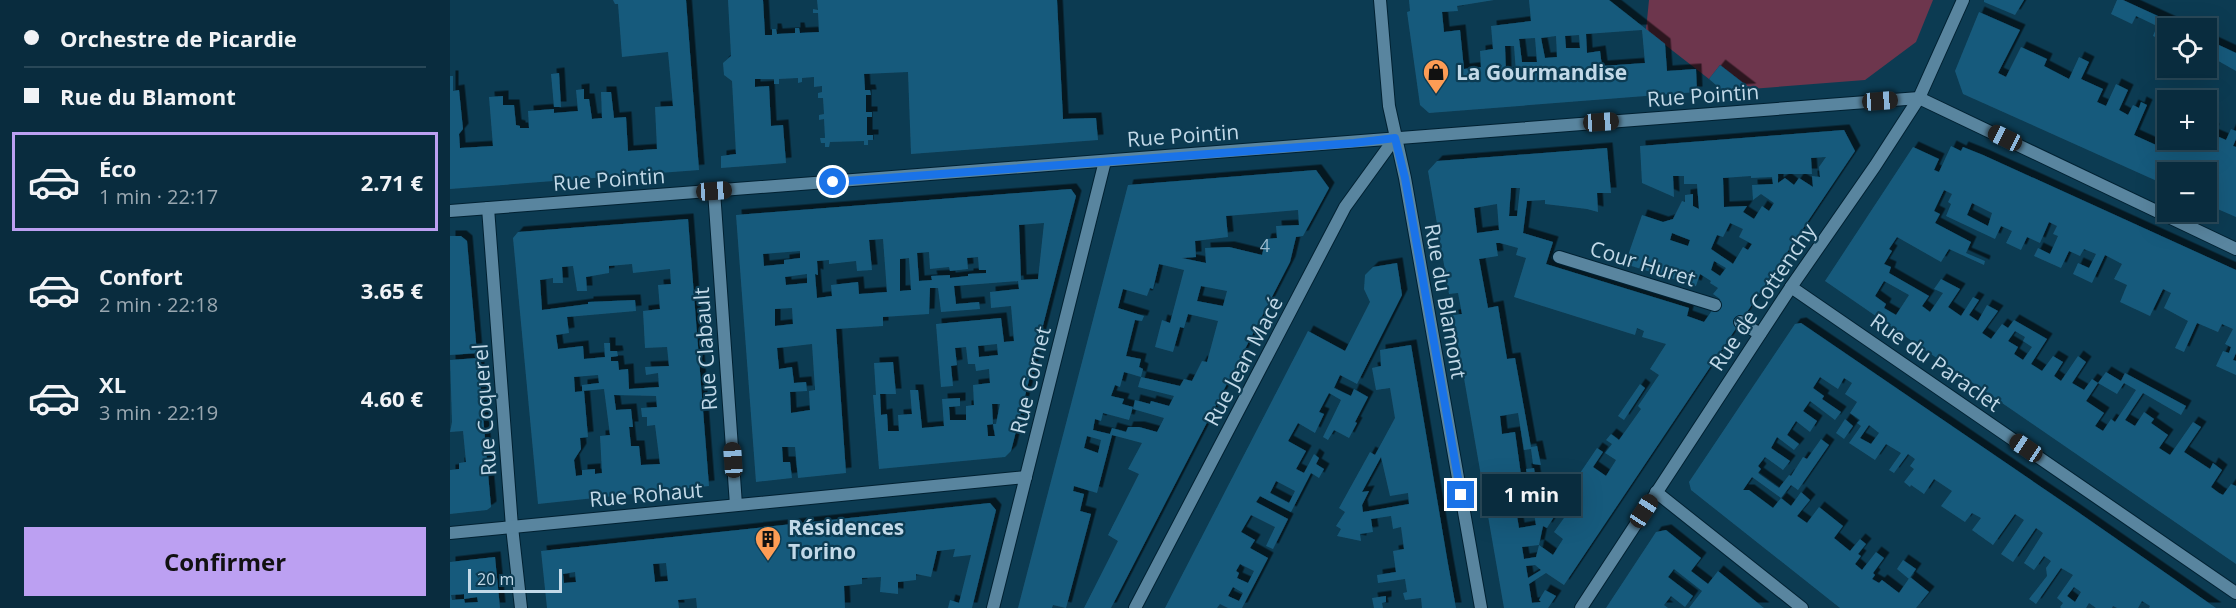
<!DOCTYPE html>
<html lang="fr">
<head>
<meta charset="utf-8">
<style>
  body { margin:0; font-family:"Open Sans",sans-serif; background:#173849; color:#f1f3f6; height:100vh; display:flex; flex-direction:column; font-size:22px; white-space:nowrap }
  * { box-sizing:border-box; margin:0 }
  p { font-size:20px; color:#99a7b0 }
  .icon { flex:none; width:33px; height:33px; fill:none; stroke:currentColor; stroke-width:2; stroke-linecap:round; stroke-linejoin:round }
  .map { position:relative; flex:1; overflow:hidden }
  .sheet { display:flex; flex-direction:column; background:#092c3e; width:450px }
  .sheet>* { flex:none }
  .guide { display:grid; align-content:center; height:132px; padding:0 24px; background:#092c3e }
  .fabs { position:absolute; left:1707px; top:18px; display:grid; gap:12px }
  .fabs a { display:grid; place-items:center; width:60px; height:60px; border-radius:0px; background:#092c3e; box-shadow:0 6px 24px #0002,0 0 0 2px #294858; font-size:30px }
  .scale { position:absolute; left:18px; bottom:15px; width:94px; box-sizing:border-box; padding-left:6px; border:3px solid #c2d9e8; border-top:0; font-size:16px; line-height:21px; white-space:nowrap; color:#c2d9e8; -webkit-text-stroke:4px #0c3b52; paint-order:stroke }
  .end { position:absolute; width:27px; height:27px; margin:-14px; border:8px solid #1a73e8; background:#fff; box-shadow:0 0 0 3px #fff }
  .from { border-radius:50% }
  .bubble { position:absolute; height:42px; border-radius:0px; background:#092c3e; box-shadow:0 6px 24px #0002,0 0 0 2px #294858; font-size:20px; font-weight:700; line-height:42px; text-align:center }
  .car { position:absolute; width:18px; height:36px; margin:-18px -9px; border-radius:8px; box-shadow:0 0 4px 2px #0007; background:linear-gradient(#222 24%,#8ab4d8 0 40%,#222 0 76%,#8ab4d8 0 86%,#222 0) }
  .guide b { display:flex; align-items:center; gap:21px; height:57px; font-size:22px }
  .guide b+b { border-top:2px solid #294858 }
  .guide i { width:15px; height:15px; background:#f1f3f6 }
  ul { padding:0; list-style:none }
  li { display:flex; align-items:center; gap:18px; height:99px; margin:0 12px 9px; padding:0 12px; border:3px solid transparent; border-radius:0px }
  li div { flex:1 }
  li b { display:block; font-size:22px }
  li em { font-style:normal; font-weight:700 }
  li.selected { border-color:#bca0f2 }
  li>.icon { width:54px; height:54px; stroke-width:1.5 }
  .cta { display:flex; gap:12px; margin-top:auto; padding:12px 24px }
  .cta a { flex:1; height:69px; border-radius:0px; background:#bca0f2; color:#111; font-size:24px; font-weight:700; line-height:69px; text-align:center }
  main { display:flex; flex:1; min-height:0 }
  .map>svg:first-child { display:block }
  .green { fill:#6d364d }
  .building { fill:#195a7b; fill-rule:evenodd; filter:url(#shadow) }
  .lines { fill:none; stroke-linecap:round; stroke-linejoin:round }
  .lane-casing { stroke:#002132; stroke-width:14 }
  .street-casing { stroke:#002132; stroke-width:14 }
  .lane { stroke:#59859f; stroke-width:12 }
  .street { stroke:#59859f; stroke-width:12 }
  .route { stroke:#1a73e8; stroke-width:8 }
  .labels { text-anchor:middle; dominant-baseline:central; stroke-width:4.5; stroke-linejoin:round; paint-order:stroke }
  .number-label { font-size:18px; fill:#98b9cd }
  .poi-label { font-size:21px; font-weight:bold; fill:#c2d9e8; stroke:#0c3b52; text-anchor:start }
  .street-label { font-size:21px; fill:#c2d9e8; stroke:#0c3b52 }
</style>
</head>
<body>
<main>
<section class="sheet">
<div class="guide">
<b><i class="from"></i>Orchestre de Picardie</b>
<b><i></i>Rue du Blamont</b>
</div>
<ul>
<li class="selected"><svg class="icon" aria-label="car" viewBox="0 0 24 24"><path d="M5 17H2v-5l4-1 3-4h7l3 4 3 1v5h-3M9 17h6M6 11h13"/><circle cx="7" cy="17" r="2"/><circle cx="17" cy="17" r="2"/></svg><div><b>Éco</b><p>1 min · 22:17</p></div><em>2.71 €</em></li>
<li><svg class="icon" aria-label="car" viewBox="0 0 24 24"><path d="M5 17H2v-5l4-1 3-4h7l3 4 3 1v5h-3M9 17h6M6 11h13"/><circle cx="7" cy="17" r="2"/><circle cx="17" cy="17" r="2"/></svg><div><b>Confort</b><p>2 min · 22:18</p></div><em>3.65 €</em></li>
<li><svg class="icon" aria-label="car" viewBox="0 0 24 24"><path d="M5 17H2v-5l4-1 3-4h7l3 4 3 1v5h-3M9 17h6M6 11h13"/><circle cx="7" cy="17" r="2"/><circle cx="17" cy="17" r="2"/></svg><div><b>XL</b><p>3 min · 22:19</p></div><em>4.60 €</em></li>
</ul>
<div class="cta"><a>Confirmer</a></div>
</section>
<div class="map">
<svg width="1786" height="608" viewBox="0 0 1786 608">
  <defs>
    <filter id="shadow"><feDropShadow dx="5.5" dy="-5.5" stdDeviation="0" flood-color="#0009"/></filter>
  </defs>
  <rect width="100%" height="100%" fill="#0c3b52"/>
  <!-- green -->
  <polygon class="green" points="1199,0 1483,0 1466,42 1415,80 1301,89 1270,65 1259,79 1196,30"/>
  <!-- building -->
  <g class="building">
    <polygon points="163,0 236,0 249,170 0,189 0,76 3,76 3,91 9,90 13,129 9,134 10,148 43,146 39,97 53,96 53,105 64,105 66,125 70,126 70,128 79,128 78,111 104,109 104,113 128,111 126,90 134,89 134,99 139,99 142,119 152,118 151,92 161,92 164,118 176,117 178,151 207,149 205,107 223,106 218,52 172,57 168,4 165,4"/>
    <polygon points="278,0 313,0 315,35 322,35 322,29 326,29 327,34 345,33 345,28 349,28 350,33 369,32 368,13 363,13 363,9 368,10 367,0 607,0 613,119 646,118 648,140 461,154 458,72 414,74 415,90 420,90 421,95 416,95 416,112 422,112 422,117 417,117 417,135 423,135 423,140 418,140 418,145 414,145 414,141 380,142 379,147 375,147 375,143 371,143 370,138 375,138 374,119 369,120 369,115 374,114 373,98 368,98 368,93 372,92 372,86 364,87 364,77 352,78 352,82 348,83 348,78 329,79 329,84 324,84 324,79 305,79 305,87 319,86 321,126 333,125 336,163 271,168 271,156 286,154 282,81 274,75 273,63 281,56"/>
    <path d="M959,0h85l-37,6 1,5 -16,1 2,20 16,-2 4,39 17,-2 -1,-16 13,-2 -2,-23 40,-5 -2,-21h80l56,44 2,27 29,-2 1,23 -268,21 -9,-8 -13,-93 3,-1zM1192,30l3,33 -43,3 -2,-15 -13,2 -1,-19zM1129,35l1,13h-14l-1,-12zM1106,36l1,21 -12,1 -4,-20zM1085,38l2,24h-15l-3,-23zM1055,46h9l2,27h-10z"/>
    <polygon points="1534,0 1574,0 1565,15 1534,2"/>
    <polygon points="1667,0 1673,0 1734,28 1718,28 1718,43 1703,36 1707,26 1686,16 1682,24 1661,14"/>
    <polygon points="1529,12 1570,30 1548,73 1556,77 1571,47 1597,59 1594,66 1619,79 1629,57 1639,62 1631,79 1653,89 1647,102 1656,106 1666,84 1678,90 1669,110 1678,115 1683,105 1689,108 1691,102 1697,105 1684,135 1706,145 1713,128 1718,131 1718,140 1756,140 1758,126 1764,129 1762,134 1776,140 1781,129 1786,131 1786,139 1783,146 1786,147 1786,217 1756,204 1756,172 1718,172 1718,186 1513,94 1505,71"/>
    <polygon points="1756,39 1786,53 1786,71 1756,54"/>
    <polygon points="1270,65 1301,89 1273,91 1259,79"/>
    <polygon points="109,73 111,107 104,107 101,74"/>
    <path d="M1394,130l11,21 -291,434 -18,-12 -17,11 3,19 9,-1 -2,-2 6,-10 11,6 -8,12h-44l-51,-293 9,-1 -4,-21 -9,1 -21,-123 9,-10 170,-13 4,45h-14l1,19 -11,-3 -42,-5v-4l-18,1 -4,32 30,9 -7,22 143,44 -2,8 17,6 16,-23 -7,-5 5,-6 -8,-5 1,-2 -11,-7 -4,12 -71,-22 17,-49 21,7 10,-3 9,-18 3,1v-7l8,-1v12l6,3 -2,-25h-13v-8h-11l1,21 -32,-14 -2,-37zM1376,157l-7,10 1,10 -8,-1 1,11 -14,-9 -5,7 -9,-7 -7,5v-9h34l-1,-16zM1301,176v2l21,-1 1,7 -21,1 1,15 8,-6 13,9 -5,8 -7,-5 -8,13 -11,-7 4,-6 -23,1 -1,-29zM1061,188h9l-3,28h-8zM1047,204l2,26 -22,3 -3,-25zM1280,223l13,6 -4,8 13,7 -4,6 -5,-3 -10,17 -22,-15 6,-14 6,2zM1222,233l18,7 -2,6 -18,-6zM1046,243h4l18,5 -2,7 10,3 -12,39 121,38 2,-7 7,3 -2,6 24,7 -16,25 9,6 -21,31 3,3 -22,31 -8,-6 -5,6 6,4 -7,9 11,7 -10,16 -13,-9 10,-15 -6,-4 -36,53 10,7 -17,24 9,7 -10,16 -14,-10 -3,12 -12,2 -2,-12 17,-2 4,-19 4,2 10,-16 -18,-12 -5,-32 -8,1 10,56 -17,3 -3,-18 12,-2 -3,-19h-2l-8,-57 -13,2 -2,-18 18,-3 6,37 7,-1 2,15 8,1 -4,-19 -6,1 -16,-89 -8,1 -9,-53 -10,2 -9,-49 19,-3zM1264,261l12,7 -6,8 -9,-6zM1085,565l6,5 -13,8 -2,-12z"/>
    <path d="M1501,146l10,5 2,-4 20,8 253,115v83l-3,7 3,1v14l-20,-9 7,-15 6,2 2,-6 -6,-3 8,-15 -11,-5 -4,8 -21,-9 -13,29 -9,-4 13,-27 -24,-13 7,-15 -8,-4 -13,27 -30,-14 7,-17 -13,-6 8,-15 -17,-9 -13,28 -19,-9 5,-11 11,5 7,-14 -12,-5 -4,7 -11,-5 -8,17 -27,-12 4,-8 12,6 8,-18 -5,-2 4,-8 -8,-4 -9,21 -13,-6 -6,13 -15,-7 6,-12 -11,-5 -6,13 -49,-23 5,-12 -3,-2 4,-8 -8,-4 -10,21 6,3 -5,9 36,19 -5,11 19,8 -1,4 -35,-16 -8,13 -44,-25 -8,12 3,2 -8,13 7,3 -2,6 40,23 -7,10 8,6 13,-19 -9,-4 7,-10 19,10 -12,18 13,9 12,-19 6,3 -10,15 9,6 9,-16 11,6 -16,22 9,6 11,-15 6,4 6,-8 33,19 -16,25 11,7 11,-15 10,6 -9,14 7,5 17,-25 8,6 -14,21 12,7 8,-11 6,4 -12,18 18,12 -9,13 8,5 8,-12 4,3 21,-32 -12,-7 -7,11 -19,-11 8,-11 15,9 4,-8 61,33 -5,9 -38,-22 -18,27 10,6 9,-14 10,7 -3,4 17,12 -9,13 11,7 23,-33 8,5 -17,25 26,17 3,-6 9,7 -11,17 8,6 4,2 8,-11 5,2v78l-411,-283 88,-134 26,12 -5,11 5,2zM1522,203l20,10 -4,13 -21,-11zM1434,281l25,14 -13,20 -12,-7 2,-4 -11,-8zM1565,331l10,6 -2,4 9,6 -9,13 -9,-6 4,-7 -10,-6z"/>
    <path d="M866,170l13,18 -26,48 -7,1 -6,25 -179,346h-27l34,-67 -10,-6 31,-61 -11,-5 14,-26 -30,-8 -15,58 -23,-7 -1,5 11,3 -4,17 11,3 -25,94 -13,-3 -1,3h-34l110,-423zM848,210l1,15 -23,1 1,12 -11,1 -4,16 -33,-8 -24,1 1,15 -24,-5 14,-1 -1,-16 33,-4 -2,-21zM709,264l25,6 -14,53 -8,-3 -7,27 18,5 7,-25 4,1 4,-14 30,7 -11,41 -5,-1 -10,20 -8,-2 -4,7 -39,-9 -3,10 36,9 -5,10 -18,-5 -1,3 -15,-4 -2,9 31,9 -7,14 -18,-5h-11l-2,5 -14,-4 -2,6 -17,-4 2,-11 6,2 2,-8 26,7 4,-13 -11,-3 2,-5 -13,-3 4,-11 5,2 4,-15 17,5 2,-8 -4,-2 2,-8 -15,-3 9,-36 7,1 2,-5 -26,-8 5,-19 24,7 3,-8 3,1zM751,286l26,5 -4,15 -26,-5zM637,436l14,4 -3,13 -14,-5z"/>
    <path d="M621,189l5,7 -65,255 -6,6 -126,12 -6,-74h3l-2,-32 19,-1 3,32h-16l1,21 6,-1 1,17h11l-1,-16 14,-1 -2,-24h8l4,38 22,-2 -2,-27 18,-1v8l-11,1 1,13h16v-14l8,-1 -1,-20 17,-2 -1,-14 -13,2 -1,-7h-7l-2,-17 -11,1 2,17 -6,1 2,20 -12,1 -5,-63 65,-6 3,24 10,-1 -3,-35 -20,2 -1,-16 29,-3 -1,-8 -64,5 2,18 23,-2 1,7 -39,3 -3,-24h-8l-1,26 -46,3v9l-47,3 10,144 -48,5 -3,-31h-13l1,15h7l2,16 -36,4 -20,-267zM594,223l-6,56 -17,1 -2,-55zM433,239l4,53 -28,2 -1,-12 -27,3 1,11 -15,2 -2,-24 3,1 -1,-14 12,-1v4l27,-3 1,10 15,-1 -3,-30zM350,251v7l-16,2v4l-20,2 -1,-12zM479,252l1,17 19,-2 1,4 18,-2 -1,-11 11,-1 1,13h7v3l-18,1v2l-18,2v-3l-19,1 1,4 -13,1 -2,-28zM459,258l2,32 -11,1v-32zM357,274v9l-21,2 -1,-8zM342,308l1,16 -18,2v-17zM362,344l3,46 -6,1 1,19 -19,3 -1,-21 17,-1 -1,-9 -12,1 -2,-16 -13,2 -2,-21zM547,344l1,11 -19,2 -1,-11zM542,404h8l-4,20h-3l2,12h-7l-1,-11 6,-1z"/>
    <path d="M238,219l21,267 -171,18 -25,-266 5,-6zM182,264l1,9 37,-4 1,15 -13,1 2,24 -17,2 2,37 22,-1 2,19 -24,1 1,8 12,-2 1,14 -30,2 -1,-20 -9,1 -1,-9h-7v-4l7,-1 -1,-5h-7v-8h-6l1,14 -21,2 -1,-13 -25,3 -2,-14 13,-2 -2,-16 69,-6 -1,-11 -47,2v2l-46,6 -2,-30 13,-2v5h10l-1,-16 11,-1 4,25h10l-1,-14 23,-4v-7zM148,375l1,8 -17,2v6l22,-2 6,46 -10,1 2,37 -7,1v-5l-13,1v5l-6,1 -2,-16 7,-11 -1,-11 8,-1 -4,-46 -9,1 -1,-15zM164,395l42,1 1,11 -16,1 1,9h5v9l8,-1 5,39 -19,1 -2,-19h-8l-2,-19h4l-2,-18 -15,1z"/>
    <polygon points="0,236 11,236 17,241 27,353 0,355"/>
    <path d="M947,263l5,32 -45,89 -17,-9 -6,13 17,8 3,-7 14,8 -13,25 2,1 -8,15 -15,-8 -6,10 -5,-3 18,-37 -12,-7 -10,19 5,2 -9,19 -17,-10 -10,18 18,10 -10,18 8,4 10,-19 5,4 -3,6 8,5 -5,9 -8,-5 -20,39 -31,-16 -4,6 32,17 -15,30 -7,-3 9,-19 -24,-12 -10,17 14,8 -5,8 18,10 -26,50h-14l-8,-4 -3,4h-52l143,-277 37,20 25,-49 -6,-13 1,-14 8,-8zM826,481l19,10 -6,12 -19,-10zM790,564l14,7 -6,12 -11,-5 2,-5 -3,-2zM783,587l10,6 -4,8 -11,-5z"/>
    <path d="M1351,323l274,187 141,98h-67l1,-2 -8,-5 -4,7h-21l-4,-2 -1,2h-16l-7,-5 -3,5h-25l-1,-1 3,-4 -6,-5 16,-23 -12,-7 -25,36 -7,-5 18,-23 -1,-8 5,-7 -7,-5 -10,14 -10,-7 19,-30 -7,-5 -23,34 -12,-8 23,-34 -9,-6 -22,31 -21,-15 9,-12 -9,-5 -7,9 -24,-16 11,-15 -18,-12 -10,15 -13,-9 -1,2 -6,-5 10,-13 -4,-3 5,-7 -7,-5 -14,19 -5,-3 12,-17 -15,-9 -11,16 -26,-17 12,-17 -4,-3 3,-3 -10,-7 7,-11 -12,-8 7,-11 -8,-5 -6,11 -18,-12 -7,11 11,8 -2,3 19,13 -6,8 -25,-19 -7,10 14,10 -7,11 -14,-11 -9,14 12,9 -5,6 -17,-13 -6,11 19,13 -7,9 -18,-13 -7,9 3,3 -3,4 21,15 10,-13 2,1 12,-19 4,2 14,-20 8,6 -31,45 -7,-5 -10,13 -29,-21 -9,13h6l24,18 8,-10 10,8 10,-14 9,8 -13,16 10,7 12,-16 24,19 -9,12 16,13 10,-12 6,5 -8,10 3,2 -6,8 7,6 14,-18 8,6 -11,15 2,2 -3,4 7,4 3,-3 17,13 11,-16 19,15 -13,16h-76l-149,-118 -2,-8 106,-158zM1419,425l10,8 -8,11 -11,-6zM1624,587l7,5 -6,10 -8,-6z"/>
    <path d="M961,345l37,219 8,44h-34l-1,-10 -16,2 -2,-7 4,-1 -2,-13 -27,4 -1,-8 19,-3 -3,-21 11,-2 -3,-22 -8,2 -2,-13 -20,3 2,13 -13,2 1,7 -24,-5 4,-7 -5,-3 9,-14 -6,-4 31,-56 5,3 20,-37 -5,-30 -14,2 -4,-22 9,-2 -1,-16zM931,457l9,39 18,-3 1,11 -46,8 -1,-7 7,-14 -7,1z"/>
    <polygon points="28,358 41,507 37,510 0,514 0,470 9,469 9,463 16,462 13,431 0,432 2,422 0,360"/>
    <polygon points="1190,384 1195,388 1174,420 1168,416"/>
    <polygon points="1395,419 1403,426 1394,439 1386,433"/>
    <path d="M540,503l6,7 -24,98h-24l2,-8 9,3 12,-48 -18,2 2,-8 -18,2 -6,26 -15,-3v6l-18,2v12l-18,-2 1,-15 -19,1v6l-18,2 1,22h-148l-1,-10 -18,2 1,8h-132l-6,-57zM216,563l2,18 -13,1 -2,-18zM125,572l1,10 -12,1 -1,-9z"/>
    <polygon points="1216,530 1251,558 1241,571 1258,584 1268,571 1314,608 1239,608 1252,591 1224,569 1218,577 1243,596 1235,607 1221,596 1214,605 1218,608 1156,608 1206,532"/>
    <path d="M45,557l5,51h-50v-46zM14,594v5l13,-2 1,5 -13,1 -1,-4 -12,1 -1,-5z"/>
    <polygon points="1453,560 1466,569 1459,579 1447,569"/>
    <polygon points="936,596 936,602 932,603 933,608 924,608 922,598"/>
  </g>
  <g class="lines">
    <!-- lane casing -->
    <g class="lane-casing">
      <g id="lane">
        <polyline points="1109,257 1265,305"/>
        <polyline points="1290,322 1310,334"/>
      </g>
    </g>
    <!-- street casing -->
    <g class="street-casing">
      <g id="street">
        <polyline points="930,0 939,106 955,178 1031,608"/>
        <polyline points="264,191 286,505"/>
        <polyline points="38,208 62,527 71,608"/>
        <polyline points="0,211 1469,98 1786,249"/>
        <polyline points="1341,287 1786,593"/>
        <polyline points="1206,492 1352,608"/>
        <polyline points="0,533 576,477"/>
        <polyline points="543,608 655,161"/>
        <polyline points="685,608 895,207 945,138"/>
        <polyline points="1131,608 1341,287 1425,166 1469,98 1513,0"/>
      </g>
    </g>
    <!-- lane -->
    <use href="#lane" class="lane"/>
    <!-- street -->
    <use href="#street" class="street"/>
  </g>
  <g class="lines">
    <!-- route -->
    <polyline class="route" points="383,182 904,143 945,138 955,178 1011,495"/>
  </g>
  <!-- icons -->
  <defs>
    <g id="shop-pin" transform="scale(1.35)"><path d="M0 17L-7.5 6A9.5 9.5 0 1 1 7.5 6Z" fill="#fd9c55" stroke="#0c3b52"/><path d="M-5-2.5h2.3a2.7 3.5 0 0 1 5.4 0H5L5.5 6h-11ZM-1.5-2.5h3a1.5 2.3 0 0 0-3 0Z" fill="#111"/></g>
    <g id="building-pin" transform="scale(1.35)"><path d="M0 17L-7.5 6A9.5 9.5 0 1 1 7.5 6Z" fill="#fd9c55" stroke="#0c3b52"/><path d="M-4-6H4V6H1V3H-1V6H-4ZM-2.5-4.3h1.7v1.8h-1.7ZM.8-4.3h1.7v1.8H.8ZM-2.5-1h1.7V.8h-1.7ZM.8-1h1.7V.8H.8Z" fill="#111"/></g>
  </defs>
  <g fill-rule="evenodd">
    <use href="#shop-pin" x="986" y="72"/>
    <use href="#building-pin" x="318" y="539"/>
  </g>
  <g class="labels">
    <!-- number labels -->
    <g class="number-label">
      <text x="815" y="245">4</text>
    </g>
    <!-- poi labels -->
    <g class="poi-label">
      <text x="1006" y="72">La Gourmandise</text>
      <text x="338" y="527">Résidences<tspan x="338" dy="24">Torino</tspan></text>
    </g>
    <!-- street labels -->
    <g class="street-label">
      <text transform="translate(1253 95) rotate(-4)">Rue Pointin</text>
      <text transform="translate(733 135) rotate(-4)">Rue Pointin</text>
      <text transform="translate(159 179) rotate(-4)">Rue Pointin</text>
      <text transform="translate(1193 263) rotate(17)">Cour Huret</text>
      <text transform="translate(1312 297) rotate(-56)">Rue de Cottenchy</text>
      <text transform="translate(996 301) rotate(80)">Rue du Blamont</text>
      <text transform="translate(255 349) rotate(-94)">Rue Clabault</text>
      <text transform="translate(793 361) rotate(-62)">Rue Jean Macé</text>
      <text transform="translate(1486 362) rotate(35)">Rue du Paraclet</text>
      <text transform="translate(580 380) rotate(-76)">Rue Cornet</text>
      <text transform="translate(34 410) rotate(-94)">Rue Coquerel</text>
      <text transform="translate(196 494) rotate(-5)">Rue Rohaut</text>
    </g>
  </g>
</svg>
<div class="fabs">
<a><svg class="icon" aria-label="locate" viewBox="0 0 24 24"><circle cx="12" cy="12" r="6"/><path d="M12 2v4M12 18v4M2 12h4M18 12h4"/></svg></a>
<a>+</a>
<a>−</a>
</div>
<div class="scale">20 m</div>
<i class="end from" style="left:383px;top:182px"></i>
<i class="end" style="left:1011px;top:495px"></i>
<div class="bubble" style="left:1032px;top:474px;width:99px">1 min</div>
<i class="car" style="left:1430px;top:101px;rotate:86deg"></i>
<i class="car" style="left:1151px;top:122px;rotate:86deg"></i>
<i class="car" style="left:1555px;top:138px;rotate:296deg"></i>
<i class="car" style="left:264px;top:191px;rotate:86deg"></i>
<i class="car" style="left:1576px;top:448px;rotate:304deg"></i>
<i class="car" style="left:283px;top:460px;rotate:356deg"></i>
<i class="car" style="left:1194px;top:511px;rotate:33deg"></i>
</div>
</main>
</body>
</html>
